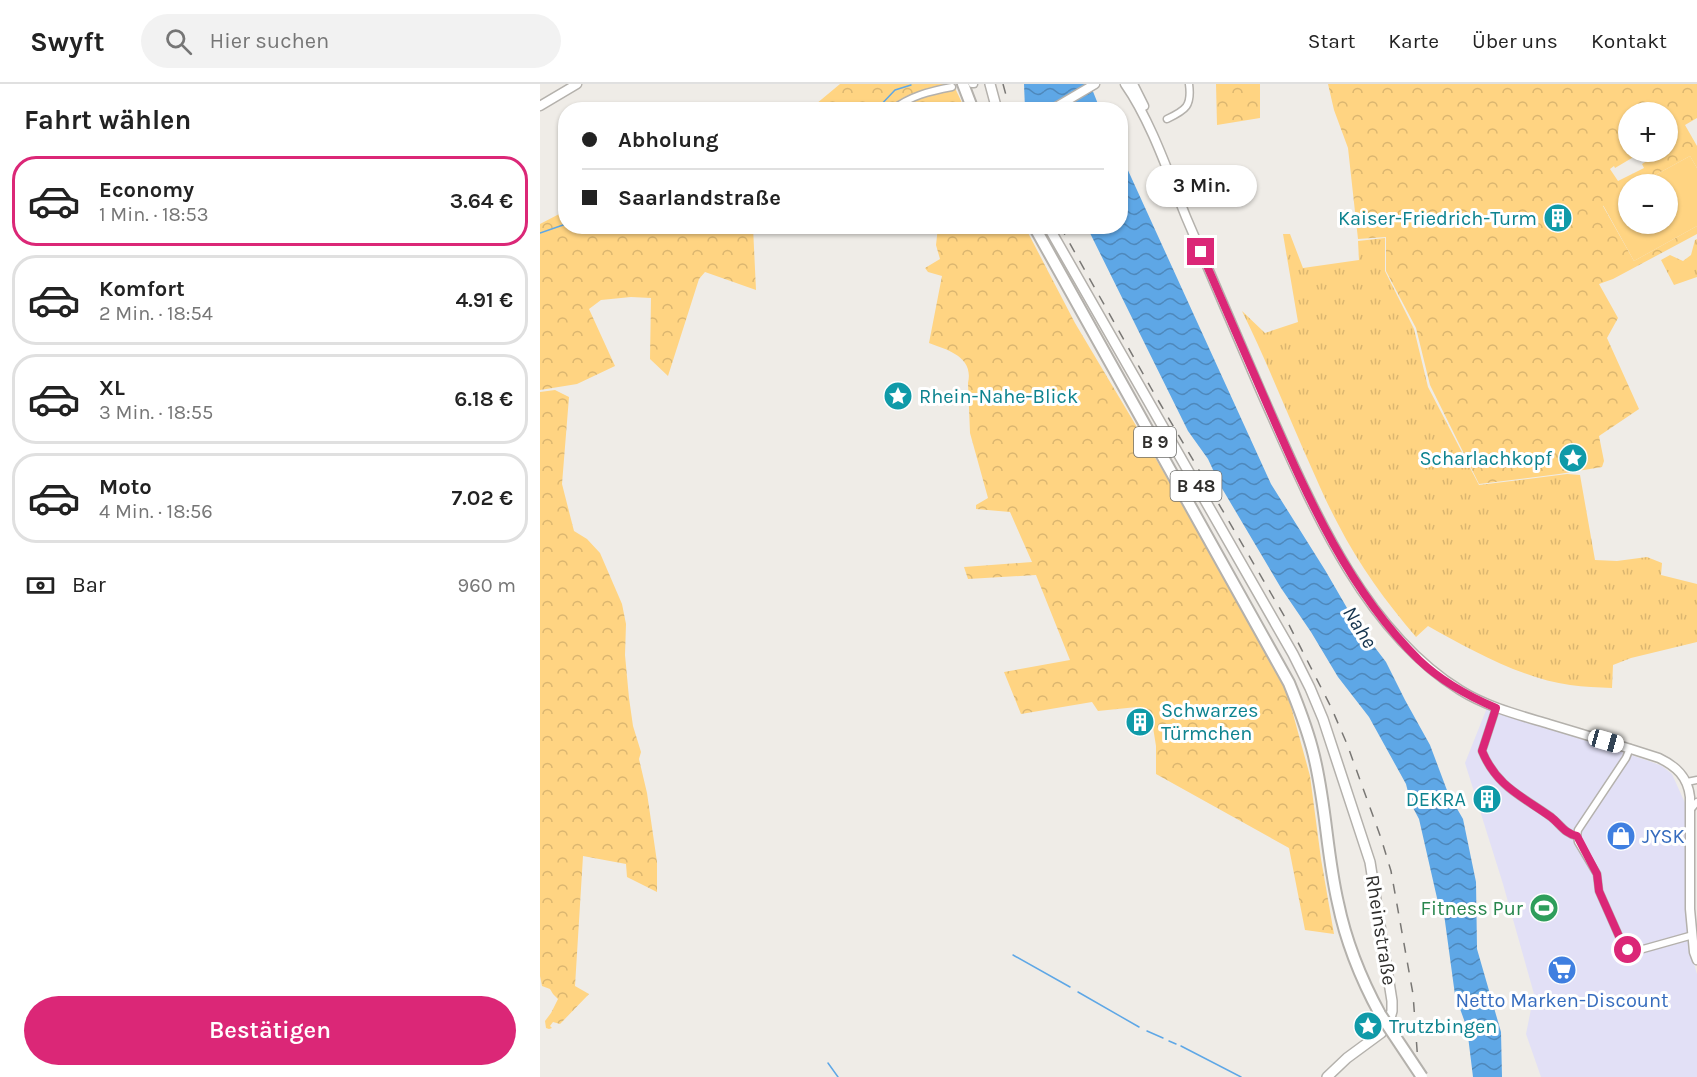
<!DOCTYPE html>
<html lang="de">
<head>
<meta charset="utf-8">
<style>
  body { margin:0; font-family:Karla,sans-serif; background:#f2f2f2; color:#222; height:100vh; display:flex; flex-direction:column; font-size:22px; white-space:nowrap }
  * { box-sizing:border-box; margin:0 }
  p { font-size:20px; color:#767676 }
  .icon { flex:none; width:33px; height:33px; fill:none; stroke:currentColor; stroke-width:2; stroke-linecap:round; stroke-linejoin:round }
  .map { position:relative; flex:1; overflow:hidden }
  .panel { display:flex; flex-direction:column; background:#fff; width:540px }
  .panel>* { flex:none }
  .top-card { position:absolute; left:18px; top:18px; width:570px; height:132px; border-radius:24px; box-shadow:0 2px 4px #0004; display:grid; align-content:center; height:132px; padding:0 24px; background:#fff }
  .tools { position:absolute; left:1078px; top:18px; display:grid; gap:12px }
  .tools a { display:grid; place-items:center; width:60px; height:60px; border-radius:50%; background:#fff; box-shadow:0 2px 4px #0004; font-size:30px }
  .end { position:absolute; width:27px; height:27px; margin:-14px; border:8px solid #db2777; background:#fff; box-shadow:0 0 0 3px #fff }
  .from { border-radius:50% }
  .bubble { position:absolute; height:42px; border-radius:21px; background:#fff; box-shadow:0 2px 4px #0004; font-size:20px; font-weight:600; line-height:42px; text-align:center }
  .car { position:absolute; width:18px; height:36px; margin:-18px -9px; border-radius:8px; box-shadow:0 0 4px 2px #0007; background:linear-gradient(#fff 24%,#345 0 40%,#fff 0 76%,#345 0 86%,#fff 0) }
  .top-card b { display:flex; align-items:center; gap:21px; height:57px; font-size:22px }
  .top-card b+b { border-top:2px solid #e0e0e0 }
  .top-card i { width:15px; height:15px; background:#222 }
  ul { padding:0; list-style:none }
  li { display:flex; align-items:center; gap:18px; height:90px; margin:0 12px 9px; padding:0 12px; border:3px solid #e0e0e0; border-radius:24px }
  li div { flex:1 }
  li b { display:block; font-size:22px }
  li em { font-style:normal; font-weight:600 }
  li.on { border-color:#db2777 }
  li>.icon { width:54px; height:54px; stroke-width:1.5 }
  h2 { padding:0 24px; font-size:27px; line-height:72px }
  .pay { display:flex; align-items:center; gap:15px; height:66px; padding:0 24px; font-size:22px }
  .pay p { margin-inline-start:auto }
  .button { display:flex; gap:12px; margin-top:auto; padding:12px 24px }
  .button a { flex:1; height:69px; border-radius:36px; background:#db2777; color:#fff; font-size:24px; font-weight:600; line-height:69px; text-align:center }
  header { display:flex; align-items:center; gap:36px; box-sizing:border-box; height:84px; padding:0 30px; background:#fff; border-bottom:2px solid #e0e0e0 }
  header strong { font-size:28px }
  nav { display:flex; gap:33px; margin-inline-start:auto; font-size:21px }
  .search { width:420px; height:54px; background:#f2f2f2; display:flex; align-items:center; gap:15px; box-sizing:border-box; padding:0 21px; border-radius:33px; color:#767676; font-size:22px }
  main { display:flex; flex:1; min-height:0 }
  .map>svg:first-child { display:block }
  .commercial { fill:#e2e0f6 }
  .grass { fill:url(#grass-tufts) }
  .forest { fill:url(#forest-crowns); fill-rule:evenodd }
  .pitch { fill:#ffd482 }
  .water { fill:url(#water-waves) }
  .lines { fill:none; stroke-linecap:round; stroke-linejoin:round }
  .stream { stroke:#5ea7e6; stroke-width:1.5 }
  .street-casing { stroke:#b4b1ac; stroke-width:9 }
  .secondary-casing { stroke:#b4b1ac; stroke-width:11 }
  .primary-casing { stroke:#b4b1ac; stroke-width:12 }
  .highway-casing { stroke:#b4b1ac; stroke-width:14 }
  .street { stroke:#fff; stroke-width:6 }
  .secondary { stroke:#fff; stroke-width:8 }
  .primary { stroke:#fff; stroke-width:9 }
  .highway { stroke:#fff; stroke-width:10 }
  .rail { stroke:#797774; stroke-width:1.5; stroke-dasharray:10 10; stroke-linecap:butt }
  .highway-bridge-casing { stroke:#b4b1ac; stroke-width:14; stroke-linecap:butt }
  .highway-bridge { stroke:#fff; stroke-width:10 }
  .route { stroke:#db2777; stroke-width:8 }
  .labels { text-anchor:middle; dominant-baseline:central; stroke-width:6; stroke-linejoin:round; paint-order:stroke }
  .shield { fill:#fff; stroke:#6d6d6b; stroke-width:1.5 }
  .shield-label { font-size:18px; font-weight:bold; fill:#2f2e2c }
  .culture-label { font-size:20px; fill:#0d838f; stroke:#fff; text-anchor:end }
  .shop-label { font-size:20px; fill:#366cbe; stroke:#fff; text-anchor:start }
  .leisure-label { font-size:20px; fill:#27864d; stroke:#fff; text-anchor:end }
  .street-label { font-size:20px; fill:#2f2e2c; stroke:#fff }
  .water-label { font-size:21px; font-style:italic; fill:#13324c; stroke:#fff }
</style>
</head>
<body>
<header>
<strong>Swyft</strong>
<div class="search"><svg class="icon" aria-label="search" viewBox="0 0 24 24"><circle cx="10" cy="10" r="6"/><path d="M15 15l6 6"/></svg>Hier suchen</div>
<nav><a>Start</a><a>Karte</a><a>Über uns</a><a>Kontakt</a></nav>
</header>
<main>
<section class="panel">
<h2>Fahrt wählen</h2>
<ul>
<li class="on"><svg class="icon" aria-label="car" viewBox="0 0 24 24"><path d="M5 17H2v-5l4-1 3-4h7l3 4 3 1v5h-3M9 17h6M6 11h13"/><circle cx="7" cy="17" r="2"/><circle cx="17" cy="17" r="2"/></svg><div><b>Economy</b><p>1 Min. · 18:53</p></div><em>3.64 €</em></li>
<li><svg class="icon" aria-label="car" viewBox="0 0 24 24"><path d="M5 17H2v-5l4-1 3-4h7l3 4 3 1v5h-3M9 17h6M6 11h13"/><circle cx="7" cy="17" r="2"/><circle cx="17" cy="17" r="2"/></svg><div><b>Komfort</b><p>2 Min. · 18:54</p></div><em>4.91 €</em></li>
<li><svg class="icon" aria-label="car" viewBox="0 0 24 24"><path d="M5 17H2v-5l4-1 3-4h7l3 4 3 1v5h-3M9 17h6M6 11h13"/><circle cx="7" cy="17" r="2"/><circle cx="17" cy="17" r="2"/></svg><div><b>XL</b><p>3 Min. · 18:55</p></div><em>6.18 €</em></li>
<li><svg class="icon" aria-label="car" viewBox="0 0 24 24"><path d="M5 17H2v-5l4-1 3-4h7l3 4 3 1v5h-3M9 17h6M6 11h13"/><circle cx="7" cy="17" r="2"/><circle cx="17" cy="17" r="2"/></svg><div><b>Moto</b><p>4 Min. · 18:56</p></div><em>7.02 €</em></li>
</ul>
<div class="pay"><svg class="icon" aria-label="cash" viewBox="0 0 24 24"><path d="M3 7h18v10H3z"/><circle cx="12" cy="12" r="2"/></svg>Bar<p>960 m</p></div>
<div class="button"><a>Bestätigen</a></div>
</section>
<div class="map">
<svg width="1157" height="993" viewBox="0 0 1157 993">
  <defs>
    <pattern id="grass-tufts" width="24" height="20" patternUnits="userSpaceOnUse" patternTransform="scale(1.5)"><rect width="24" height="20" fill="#ffd482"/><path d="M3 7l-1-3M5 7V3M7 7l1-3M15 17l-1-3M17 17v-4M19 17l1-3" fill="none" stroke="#dbb670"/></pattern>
    <pattern id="forest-crowns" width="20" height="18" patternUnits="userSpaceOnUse" patternTransform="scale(1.5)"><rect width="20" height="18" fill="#ffd482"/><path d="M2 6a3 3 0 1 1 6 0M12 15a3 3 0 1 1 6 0" fill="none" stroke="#dbb670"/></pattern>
    <pattern id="water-waves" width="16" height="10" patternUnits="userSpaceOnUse" patternTransform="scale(1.5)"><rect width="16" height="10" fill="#5ea7e6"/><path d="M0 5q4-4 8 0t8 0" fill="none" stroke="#4e88bb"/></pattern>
  </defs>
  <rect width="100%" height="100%" fill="#efece7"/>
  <!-- commercial -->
  <polygon class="commercial" points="947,624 1109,677 1122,682 1132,690 1145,719 1152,873 1157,890 1157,993 1001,993 986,950 994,910 963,800 925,679"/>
  <!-- grass -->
  <g class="grass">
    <path d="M743,150h7l13,34 56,-8 -1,-19 27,-3v33l29,58 14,58 51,98 88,-11 13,1 15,85 22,1 30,-4 15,6 -1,12 36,9v58l-66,16 -18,7 -1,23c-14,-1 -28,-1 -42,-3 -47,-6 -101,-36 -142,-59l-12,11c-30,-35 -57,-72 -78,-113 -8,-15 -15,-30 -22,-46 -25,-55 -47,-112 -74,-167l23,22 33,-11z"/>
    <polygon points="1157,155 1157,193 1134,201 1121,176 1130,171 1143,177 1151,171 1155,156"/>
  </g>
  <!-- forest -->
  <g class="forest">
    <polygon points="300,0 413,0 425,25 265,26 276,20"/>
    <polygon points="676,0 720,0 720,34 677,41"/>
    <path d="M788,0h369v34l-12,7 12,21v22l-7,-12 -51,28h-10v6l-26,16 31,55 63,-35v8l-84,45 -14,5 19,34 -11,20 32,71 -40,27 5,25 -2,6 -43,7 -80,10 -49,-99 -14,-57 -30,-57v-34l-28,2 -10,-91 -14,-38zM1089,28h39v40h-9l1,1 -18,11 2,4 -26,13 -8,-12 4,-3 1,2 27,-16h-13z"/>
    <polygon points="25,127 26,142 213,143 216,206 165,188 159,195 128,292 110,275 111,214 91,213 61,216 49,225 75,282 37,300 0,306 0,140"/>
    <path d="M398,143h87l50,96 116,195 96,174 23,84 11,83 13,75 -29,-4 -16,-82 -133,-74v-28l-4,-25 -6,-3 -9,-11 -39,4 -6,-9 -71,12 -17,-42 66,-12 -34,-85 -68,4 -4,-12 68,-5 -22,-50 -34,-3v-4l12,-7 -18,-65 -2,-50c6,-26 -20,-33 -39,-40l13,-67 -14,-4 -3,-4 15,-9 -4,-14z"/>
    <polygon points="15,306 29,313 22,400 34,447 47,455 60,469 82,520 86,540 85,571 89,614 93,642 101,668 99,675 107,709 117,778 117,808 87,793 86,780 43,772 35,902 49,910 20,940 13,938 10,942 12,944 9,945 6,944 5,937 11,929 18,915 13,910 10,905 2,902 0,892 0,308"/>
  </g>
  <!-- pitch -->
  <polygon class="pitch" points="1150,72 1157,84 1157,142 1094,177 1063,121 1089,106 1089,140 1128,140 1128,100 1099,100"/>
  <!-- water -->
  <g class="water">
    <polygon points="484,0 550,0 560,25 485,25"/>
    <polygon points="581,71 731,400 785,486 814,536 846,578 865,616 890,661 908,709 923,735 936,798 937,865 961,948 962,993 933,993 927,944 915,911 904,830 897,814 879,735 871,720 866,700 829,633 798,593 771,548 741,504 680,401 668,375 648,347 547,143 580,142"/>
  </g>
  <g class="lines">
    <!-- stream -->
    <g class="stream">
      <polyline points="336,26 355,6 371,1"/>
      <polyline points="0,149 26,140"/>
      <polyline points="473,871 530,903"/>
      <polyline points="538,908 599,943"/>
      <polyline points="607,947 623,954"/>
      <polyline points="629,957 636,960"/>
      <polyline points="641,962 701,993"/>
      <polyline points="288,979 298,993"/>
    </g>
    <!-- street casing -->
    <g class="street-casing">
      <g id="street">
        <polyline points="432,0 434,0"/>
        <path d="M352,26c18,-14 38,-19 60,-23"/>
        <path d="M627,35c19,-9 25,-13 22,-35"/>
        <path d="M956,624l-14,43c15,36 40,45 69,66 9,7 14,17 26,19"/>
        <polyline points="1147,698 1157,696"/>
        <polyline points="1151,725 1157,718"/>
        <polyline points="1037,752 1038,758 1057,790 1059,807 1082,859 1088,866 1096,867 1153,851"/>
        <polyline points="1037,752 1038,746 1086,674 1090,664"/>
      </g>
    </g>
    <!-- secondary casing -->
    <g class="secondary-casing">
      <g id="secondary">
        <path d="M585,0c26,37 44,91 61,133 25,59 51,118 76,177 46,103 98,234 198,296 27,17 59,25 89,34 37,11 73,22 110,34 17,8 29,19 31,39v112l4,43 3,8"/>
        <polyline points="593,0 604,22"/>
        <polyline points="0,22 37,0"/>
        <polyline points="511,26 555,0"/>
      </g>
    </g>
    <!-- primary casing -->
    <g class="primary-casing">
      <g id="primary">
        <polyline points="450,0 457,26"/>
        <polyline points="508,142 753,570 770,604 783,635 830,778 852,917 852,927 848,941 841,949 807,974 787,993"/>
      </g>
    </g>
    <!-- highway casing -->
    <g class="highway-casing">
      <g id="highway">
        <polyline points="423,0 433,26"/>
        <path d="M494,142l255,457c9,22 17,43 23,65 14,51 14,104 26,155 8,39 23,76 42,111"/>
      </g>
    </g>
    <!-- street -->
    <use href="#street" class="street"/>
    <!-- secondary -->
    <use href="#secondary" class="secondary"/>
    <!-- primary -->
    <use href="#primary" class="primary"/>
    <!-- highway -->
    <use href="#highway" class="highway"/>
    <!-- rail -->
    <g class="rail">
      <polyline points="463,0 470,26"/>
      <polyline points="520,142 611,304 746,535 791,623 807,660 841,754 851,787 873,910 879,993"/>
    </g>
    <!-- highway-bridge casing -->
    <g class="highway-bridge-casing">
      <polyline id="highway-bridge" points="840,930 882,993"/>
    </g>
    <!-- highway-bridge -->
    <use href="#highway-bridge" class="highway-bridge"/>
  </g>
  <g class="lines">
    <!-- route -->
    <path class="route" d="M661,168c23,53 46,106 69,159 39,89 79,180 149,249 22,21 49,36 77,48l-14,43c15,36 40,45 69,66 9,7 14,17 26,19l20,38 2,17 23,52 6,7"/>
  </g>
  <!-- icons -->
  <defs>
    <g id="building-disc" transform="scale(1.5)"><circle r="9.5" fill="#0f9aa8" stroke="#fff"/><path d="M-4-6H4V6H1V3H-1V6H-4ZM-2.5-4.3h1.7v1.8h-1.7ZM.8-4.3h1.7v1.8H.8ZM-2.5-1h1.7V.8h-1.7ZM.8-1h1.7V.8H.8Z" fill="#fff"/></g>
    <g id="sight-disc" transform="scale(1.5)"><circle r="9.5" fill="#0f9aa8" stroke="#fff"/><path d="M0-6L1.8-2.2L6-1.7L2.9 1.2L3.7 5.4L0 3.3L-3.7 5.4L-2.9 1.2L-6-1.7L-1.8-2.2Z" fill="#fff"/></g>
    <g id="shop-disc" transform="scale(1.5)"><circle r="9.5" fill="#3f7fe0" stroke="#fff"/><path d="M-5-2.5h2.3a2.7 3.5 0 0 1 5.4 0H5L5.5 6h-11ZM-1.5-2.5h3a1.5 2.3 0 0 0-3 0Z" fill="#fff"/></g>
    <g id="stadium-disc" transform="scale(1.5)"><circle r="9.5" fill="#2e9e5b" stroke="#fff"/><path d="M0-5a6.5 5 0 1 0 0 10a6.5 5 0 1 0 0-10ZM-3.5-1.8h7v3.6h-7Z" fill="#fff"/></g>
    <g id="supermarket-disc" transform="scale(1.5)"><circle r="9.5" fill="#3f7fe0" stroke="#fff"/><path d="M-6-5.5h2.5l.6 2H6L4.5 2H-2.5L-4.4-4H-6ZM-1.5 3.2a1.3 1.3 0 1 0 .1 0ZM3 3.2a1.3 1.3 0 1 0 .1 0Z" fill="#fff"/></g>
  </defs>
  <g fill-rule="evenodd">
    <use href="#building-disc" x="1018" y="134"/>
    <use href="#sight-disc" x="358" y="312"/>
    <use href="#sight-disc" x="1033" y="374"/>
    <use href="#building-disc" x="600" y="638"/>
    <use href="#building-disc" x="947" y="715"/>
    <use href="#shop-disc" x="1081" y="752"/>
    <use href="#stadium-disc" x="1004" y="824"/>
    <use href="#supermarket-disc" x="1022" y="886"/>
    <use href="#sight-disc" x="828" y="942"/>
  </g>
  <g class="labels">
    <!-- shield labels -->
    <g class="shield">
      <rect x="594" y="343" width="42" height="30" rx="4.5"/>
      <rect x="630.5" y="387" width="51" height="30" rx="4.5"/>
    </g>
    <g class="shield-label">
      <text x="615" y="358">B 9</text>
      <text x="656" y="402">B 48</text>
    </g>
    <!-- culture labels -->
    <g class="culture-label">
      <text x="997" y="134">Kaiser-Friedrich-Turm</text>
      <text x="379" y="312" text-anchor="start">Rhein-Nahe-Blick</text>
      <text x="1012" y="374">Scharlachkopf</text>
      <text x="621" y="626" text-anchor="start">Schwarzes<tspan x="621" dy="23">Türmchen</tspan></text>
      <text x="926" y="715">DEKRA</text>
      <text x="849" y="942" text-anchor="start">Trutzbingen</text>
    </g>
    <!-- shop labels -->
    <g class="shop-label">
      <text x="1102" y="752">JYSK</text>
      <text x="1022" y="916" text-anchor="middle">Netto Marken-Discount</text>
    </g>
    <!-- leisure labels -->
    <g class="leisure-label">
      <text x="983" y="824">Fitness Pur</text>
    </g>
    <!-- street labels -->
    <g class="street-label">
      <text transform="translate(841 846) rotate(81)">Rheinstraße</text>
    </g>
    <!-- water labels -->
    <g class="water-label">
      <text transform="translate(820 543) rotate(58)">Nahe</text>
    </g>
  </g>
</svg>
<div class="tools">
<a>+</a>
<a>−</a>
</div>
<i class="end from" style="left:1088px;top:866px"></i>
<i class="end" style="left:661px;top:168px"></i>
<div class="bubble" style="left:606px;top:81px;width:111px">3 Min.</div>
<i class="car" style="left:1066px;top:657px;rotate:106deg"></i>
<div class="top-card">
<b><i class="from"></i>Abholung</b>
<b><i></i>Saarlandstraße</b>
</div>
</div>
</main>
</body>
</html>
